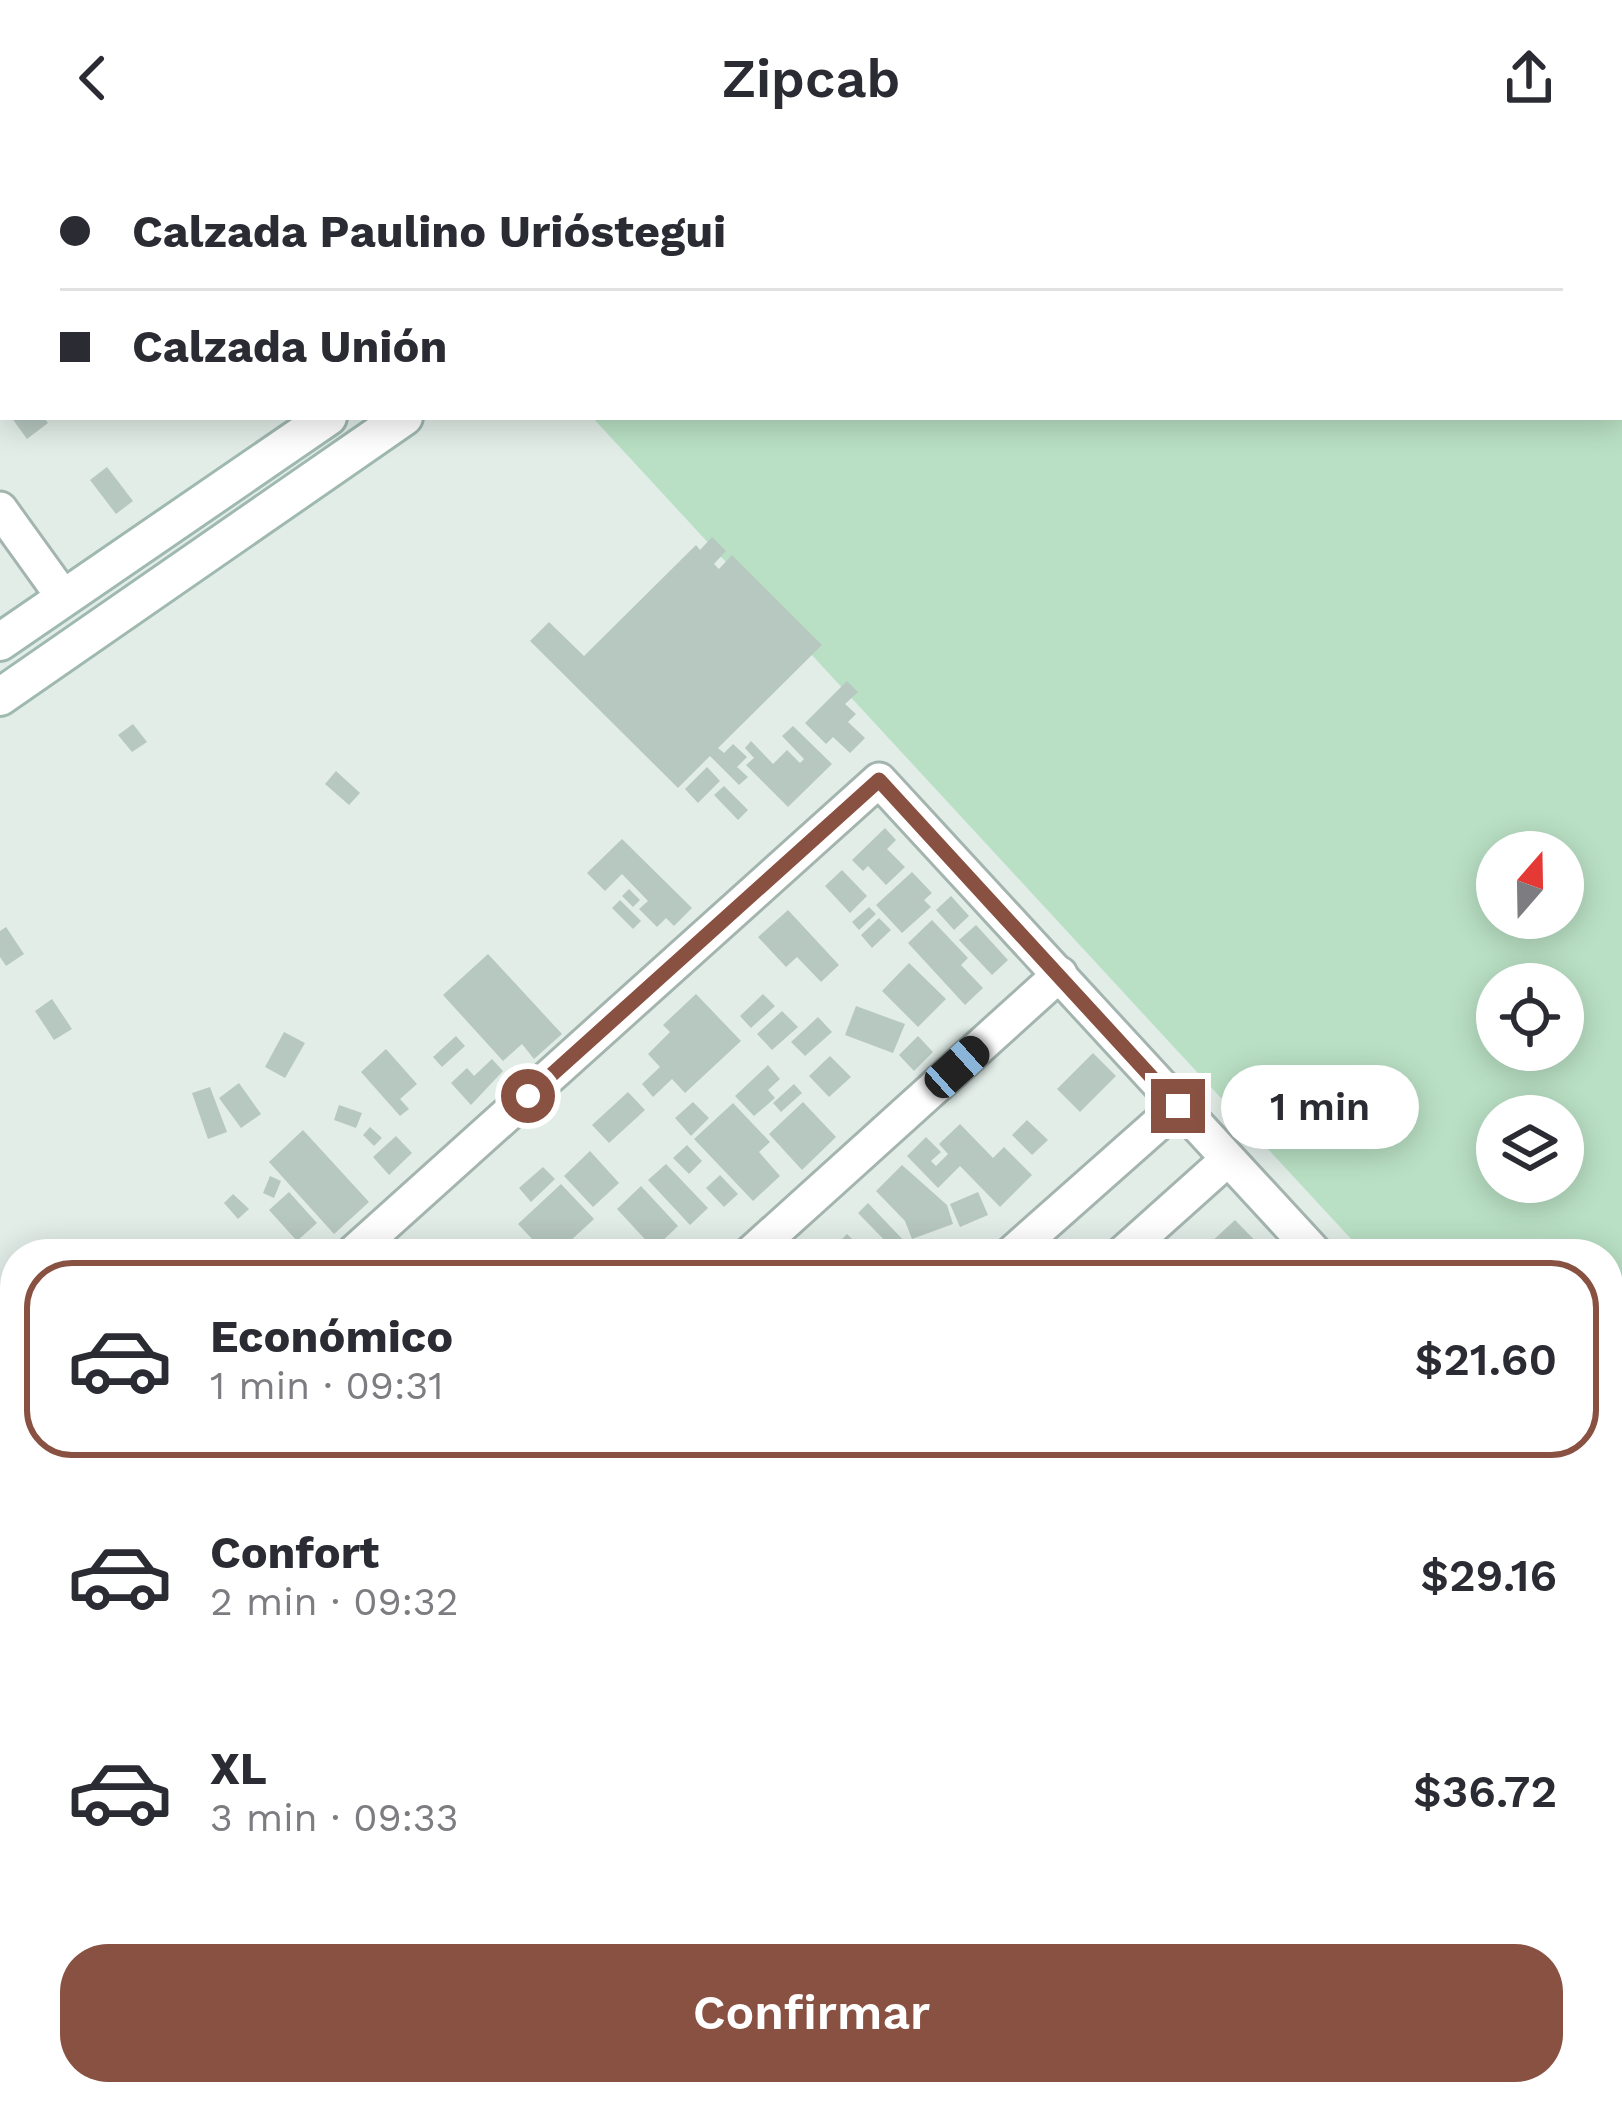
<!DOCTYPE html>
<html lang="es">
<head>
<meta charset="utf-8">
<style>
  body { margin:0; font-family:"Work Sans",sans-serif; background:#f7f7f7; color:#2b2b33; height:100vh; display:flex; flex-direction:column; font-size:45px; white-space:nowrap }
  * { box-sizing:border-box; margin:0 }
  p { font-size:39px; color:#7c7c81 }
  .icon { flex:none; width:66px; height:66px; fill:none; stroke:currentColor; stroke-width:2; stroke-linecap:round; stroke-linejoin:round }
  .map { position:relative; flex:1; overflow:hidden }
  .side { position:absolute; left:0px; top:1083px; width:1623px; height:867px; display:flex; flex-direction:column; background:#fff; border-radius:48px 48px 0 0; box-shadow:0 6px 30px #0003 }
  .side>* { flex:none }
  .top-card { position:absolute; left:0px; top:0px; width:1623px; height:264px; box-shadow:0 6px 30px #0003; display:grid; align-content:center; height:264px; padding:0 60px; background:#fff }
  .needle { width:78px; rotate:20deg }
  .controls { position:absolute; left:1476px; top:675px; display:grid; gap:24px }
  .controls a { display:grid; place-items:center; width:108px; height:108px; border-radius:50%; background:#fff; box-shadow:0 6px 30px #0003; font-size:60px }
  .end { position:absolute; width:54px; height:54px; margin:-27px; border:15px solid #895141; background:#fff; box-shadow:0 0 0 6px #fff }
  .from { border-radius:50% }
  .bubble { position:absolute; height:84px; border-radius:42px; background:#fff; box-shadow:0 6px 30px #0003; font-size:39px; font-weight:600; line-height:84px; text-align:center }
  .car { position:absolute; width:36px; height:72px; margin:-36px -18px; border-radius:15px; box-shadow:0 0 9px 3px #0007; background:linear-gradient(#222 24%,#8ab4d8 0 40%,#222 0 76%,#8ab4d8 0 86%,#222 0) }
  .top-card b { display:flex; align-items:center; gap:42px; height:114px; font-size:45px }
  .top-card b+b { border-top:3px solid #e1e1e2 }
  .top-card i { width:30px; height:30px; background:#2b2b33 }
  ul { padding:21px 0 0; list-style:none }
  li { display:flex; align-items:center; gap:36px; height:198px; margin:0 24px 18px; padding:0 36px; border:6px solid transparent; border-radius:48px }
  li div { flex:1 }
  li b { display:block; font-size:45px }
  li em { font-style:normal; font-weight:600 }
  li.on { border-color:#895141 }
  li>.icon { width:108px; height:108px; stroke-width:1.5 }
  .button { display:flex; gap:24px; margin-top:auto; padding:24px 60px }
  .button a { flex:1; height:138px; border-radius:48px; background:#895141; color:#fff; font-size:48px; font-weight:600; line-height:138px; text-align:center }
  header { display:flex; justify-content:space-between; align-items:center; height:156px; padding:0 60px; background:#fff; font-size:54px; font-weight:600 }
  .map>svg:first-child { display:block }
  .green { fill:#b9e0c4; fill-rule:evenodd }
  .building { fill:#b7c8c1 }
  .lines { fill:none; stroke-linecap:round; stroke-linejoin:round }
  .service-casing { stroke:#a4b5b0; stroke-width:22 }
  .minor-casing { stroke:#a4b5b0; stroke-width:39 }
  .secondary-casing { stroke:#9fb9b1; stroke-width:42 }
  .service { stroke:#fff; stroke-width:16 }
  .minor { stroke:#fff; stroke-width:33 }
  .secondary { stroke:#fff; stroke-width:36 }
  .route { stroke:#895141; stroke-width:15 }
</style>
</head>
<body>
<header><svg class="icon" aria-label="back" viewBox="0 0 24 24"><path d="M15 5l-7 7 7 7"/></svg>Zipcab<svg class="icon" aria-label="share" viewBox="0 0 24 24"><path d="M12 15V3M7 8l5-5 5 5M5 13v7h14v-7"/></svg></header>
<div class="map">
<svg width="1622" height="1949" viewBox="0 0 1622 1949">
  <rect width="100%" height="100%" fill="#e2ede8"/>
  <!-- green -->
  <path class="green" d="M877,0h745v1376l-14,-15v-263h-243l-773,-837h1028v-258h-747zM1497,696h66v66h-66zM1497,828h66v66h-66zM1497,960h66v66h-66z"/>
  <!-- building -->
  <g class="building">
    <polygon points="11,261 44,261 48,267 27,283"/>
    <polygon points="107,311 133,345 116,358 90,324"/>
    <polygon points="712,381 726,395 714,408 719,413 732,399 822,489 718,592 724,597 733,588 747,601 737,611 748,621 739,629 710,600 678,632 530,485 549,466 584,500 696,389 700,394"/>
    <polygon points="847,525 858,536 845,548 856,558 848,566 865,582 850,597 833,581 826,588 805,567"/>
    <polygon points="133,568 147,586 132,596 118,579"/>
    <polygon points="793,570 832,608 788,651 746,609 754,602 745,592 751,585 773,608 787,594 800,607 804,603 782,580"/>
    <polygon points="707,611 720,625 698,647 685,633"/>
    <polygon points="336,615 360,637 349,649 325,628"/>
    <polygon points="724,630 748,654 738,664 714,639"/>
    <polygon points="885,672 896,684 887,693 905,711 886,729 868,710 863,715 852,704"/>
    <polygon points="622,683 692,752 674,770 666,762 657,771 639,753 648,745 622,718 605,735 587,717"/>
    <polygon points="842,714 867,740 850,757 825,730"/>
    <polygon points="912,716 932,737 924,744 931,751 902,777 876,749"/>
    <polygon points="629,733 640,744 633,751 622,740"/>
    <polygon points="951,740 969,760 954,774 936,754"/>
    <polygon points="620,744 641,765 633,773 612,752"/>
    <polygon points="869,751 876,758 859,774 852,766"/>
    <polygon points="788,754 839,809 821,826 797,801 786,811 758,781"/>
    <polygon points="879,762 891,774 872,792 861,779"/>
    <polygon points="932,764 968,802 961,809 983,832 965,849 908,787"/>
    <polygon points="976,769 1008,804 992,819 959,784"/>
    <polygon points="6,771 24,798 6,810 0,801 0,775"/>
    <polygon points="488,798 562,878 534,903 522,888 503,905 443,839"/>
    <polygon points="909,807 946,843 918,871 882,835"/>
    <polygon points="696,838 741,885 685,937 672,923 653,941 642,928 660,911 648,898 670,876 663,869"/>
    <polygon points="763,838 775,850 751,872 740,860"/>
    <polygon points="52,843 72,873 54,884 35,855"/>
    <polygon points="856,850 905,868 893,897 845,879"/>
    <polygon points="782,855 798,871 772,894 757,878"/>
    <polygon points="818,861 832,876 805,900 791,886"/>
    <polygon points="284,876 305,887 285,922 265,911"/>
    <polygon points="456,880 465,890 442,911 433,901"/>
    <polygon points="918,880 933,896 914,915 899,899"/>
    <polygon points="386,893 417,928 400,943 409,953 400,960 361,916"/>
    <polygon points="1093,897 1116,920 1080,956 1057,933"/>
    <polygon points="830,900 851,921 829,941 809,920"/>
    <polygon points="492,903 503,915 471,949 451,927 467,912 474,920"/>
    <polygon points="768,909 780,923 768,934 775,942 754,960 735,940"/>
    <polygon points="239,927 261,958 241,972 219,942"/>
    <polygon points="794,928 802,937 781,956 773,947"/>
    <polygon points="210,931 227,976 208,983 192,937"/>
    <polygon points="628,936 645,954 609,987 592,969"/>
    <polygon points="693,946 709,962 691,980 675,962"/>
    <polygon points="803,946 836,981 802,1014 769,978"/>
    <polygon points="733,947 770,986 759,996 780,1020 753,1045 694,983"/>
    <polygon points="339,949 362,957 356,972 334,964"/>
    <polygon points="1027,964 1048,984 1032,999 1012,979"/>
    <polygon points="960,968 993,1002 1004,991 1032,1019 1000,1051 960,1010 938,1032 907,1000 926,981 941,996 931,1005 936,1010 948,998 939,988"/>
    <polygon points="370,971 382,982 374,990 363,979"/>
    <polygon points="303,974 369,1046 334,1078 269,1006"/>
    <polygon points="396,980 412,997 389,1019 373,1001"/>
    <polygon points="687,989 702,1005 689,1018 673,1002"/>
    <polygon points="590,995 619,1027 593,1051 564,1020"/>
    <polygon points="666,1008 708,1052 690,1069 648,1024"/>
    <polygon points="902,1009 947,1049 953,1068 912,1083 905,1065 876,1035"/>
    <polygon points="543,1011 555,1023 531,1046 519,1032"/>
    <polygon points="720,1019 738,1038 724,1051 706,1032"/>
    <polygon points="270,1020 281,1025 274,1042 263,1037"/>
    <polygon points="561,1028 594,1063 556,1098 546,1098 518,1068"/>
    <polygon points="641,1030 678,1070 654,1093 617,1053"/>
    <polygon points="289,1036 317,1067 297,1085 269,1054"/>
    <polygon points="978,1036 988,1059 960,1071 950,1048"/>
    <polygon points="233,1038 249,1053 238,1063 224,1047"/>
    <polygon points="868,1047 907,1088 897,1097 858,1057"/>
    <polygon points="1235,1064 1265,1095 1262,1098 1219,1098 1209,1088"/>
    <polygon points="847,1078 867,1098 827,1098"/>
    <polygon points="683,1084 691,1098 668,1098"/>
    <polygon points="522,1086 533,1098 509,1098"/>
    <polygon points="10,1161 15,1167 11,1211 0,1199 0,1170"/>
    <polygon points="15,1243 15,1293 0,1277 0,1256"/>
    <polygon points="0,1284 12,1297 1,1307 10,1317 0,1326"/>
    <polygon points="15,1319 15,1364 0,1347 0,1333"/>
    <polygon points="8,1561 15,1569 15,1588 0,1601 0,1568"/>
    <polygon points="1622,1574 1622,1657 1608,1642 1608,1586"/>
    <polygon points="0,1602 10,1612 2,1619 15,1634 15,1668 0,1652"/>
    <polygon points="1608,1652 1622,1667 1622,1720 1608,1733"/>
    <polygon points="0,1660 15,1677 15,1698 0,1711"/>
    <polygon points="0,1821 15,1838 0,1855"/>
    <polygon points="342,1935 352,1935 365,1949 328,1949"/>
    <polygon points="424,1935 458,1935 471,1949 409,1949"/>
    <polygon points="465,1935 530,1935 536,1942 528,1949 478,1949"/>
    <polygon points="745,1935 783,1935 769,1949 758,1949"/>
    <polygon points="903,1935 970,1935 956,1949 917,1949"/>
    <polygon points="1139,1935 1182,1935 1169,1949 1152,1949"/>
    <polygon points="1194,1935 1353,1935 1338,1949 1177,1949"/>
  </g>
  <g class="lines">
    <!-- service casing -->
    <g class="service-casing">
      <g id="service">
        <polyline points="376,0 376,3"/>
        <polyline points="228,3 232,0"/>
      </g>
    </g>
    <!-- minor casing -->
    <g class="minor-casing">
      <g id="minor">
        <polyline points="0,353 64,442"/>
        <polyline points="352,1098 879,624 1316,1098"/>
        <polyline points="750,1098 1060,818"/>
        <polyline points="1011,1098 1178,950"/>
        <polyline points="1122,1098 1228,1003"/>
        <polyline points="0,1417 15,1403"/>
        <polyline points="1608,1439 1622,1454"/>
        <polyline points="1608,1740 1622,1726"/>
        <polyline points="0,1780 15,1766"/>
        <polyline points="820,1935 833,1949"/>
        <polyline points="1565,1935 1578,1949"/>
        <polyline points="72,1949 87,1935"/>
        <polyline points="195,1949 209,1935"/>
        <polyline points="591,1949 606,1935"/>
        <polyline points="980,1949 995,1935"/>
        <polyline points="1380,1949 1396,1935"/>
      </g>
    </g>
    <!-- secondary casing -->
    <g class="secondary-casing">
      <g id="secondary">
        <polyline points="691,3 695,0"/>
        <polyline points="777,3 781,0"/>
        <polyline points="0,486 328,261"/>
        <polyline points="0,541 404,261"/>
      </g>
    </g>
    <!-- service -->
    <use href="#service" class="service"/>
    <!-- minor -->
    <use href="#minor" class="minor"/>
    <!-- secondary -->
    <use href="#secondary" class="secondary"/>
  </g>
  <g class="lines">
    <!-- route -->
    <polyline class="route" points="528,940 879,624 1178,950"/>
  </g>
</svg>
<div class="controls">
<a><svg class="needle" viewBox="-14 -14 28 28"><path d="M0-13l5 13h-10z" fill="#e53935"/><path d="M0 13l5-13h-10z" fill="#7c7c81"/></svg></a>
<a><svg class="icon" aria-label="locate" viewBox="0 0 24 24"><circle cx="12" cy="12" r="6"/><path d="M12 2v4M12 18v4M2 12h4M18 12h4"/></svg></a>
<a><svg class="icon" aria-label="layers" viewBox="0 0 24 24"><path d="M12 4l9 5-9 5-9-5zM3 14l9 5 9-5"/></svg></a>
</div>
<i class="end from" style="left:528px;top:940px"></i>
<i class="end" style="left:1178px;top:950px"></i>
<div class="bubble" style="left:1221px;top:909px;width:198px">1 min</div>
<i class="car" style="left:957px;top:911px;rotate:48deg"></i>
<div class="top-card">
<b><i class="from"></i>Calzada Paulino Urióstegui</b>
<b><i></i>Calzada Unión</b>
</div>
<section class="side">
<ul>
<li class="on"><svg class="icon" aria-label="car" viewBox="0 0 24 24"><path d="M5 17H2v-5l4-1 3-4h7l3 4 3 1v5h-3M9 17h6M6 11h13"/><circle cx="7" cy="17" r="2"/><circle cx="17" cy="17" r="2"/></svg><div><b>Económico</b><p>1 min · 09:31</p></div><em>$21.60</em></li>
<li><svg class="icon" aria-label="car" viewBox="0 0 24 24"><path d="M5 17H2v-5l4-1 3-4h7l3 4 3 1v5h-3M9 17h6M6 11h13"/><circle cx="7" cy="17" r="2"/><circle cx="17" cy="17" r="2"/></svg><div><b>Confort</b><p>2 min · 09:32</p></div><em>$29.16</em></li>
<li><svg class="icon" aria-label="car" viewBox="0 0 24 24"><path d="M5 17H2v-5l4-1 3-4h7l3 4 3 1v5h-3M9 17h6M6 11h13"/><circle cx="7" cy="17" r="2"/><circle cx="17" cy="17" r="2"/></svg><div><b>XL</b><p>3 min · 09:33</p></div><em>$36.72</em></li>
</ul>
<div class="button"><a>Confirmar</a></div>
</section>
</div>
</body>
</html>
